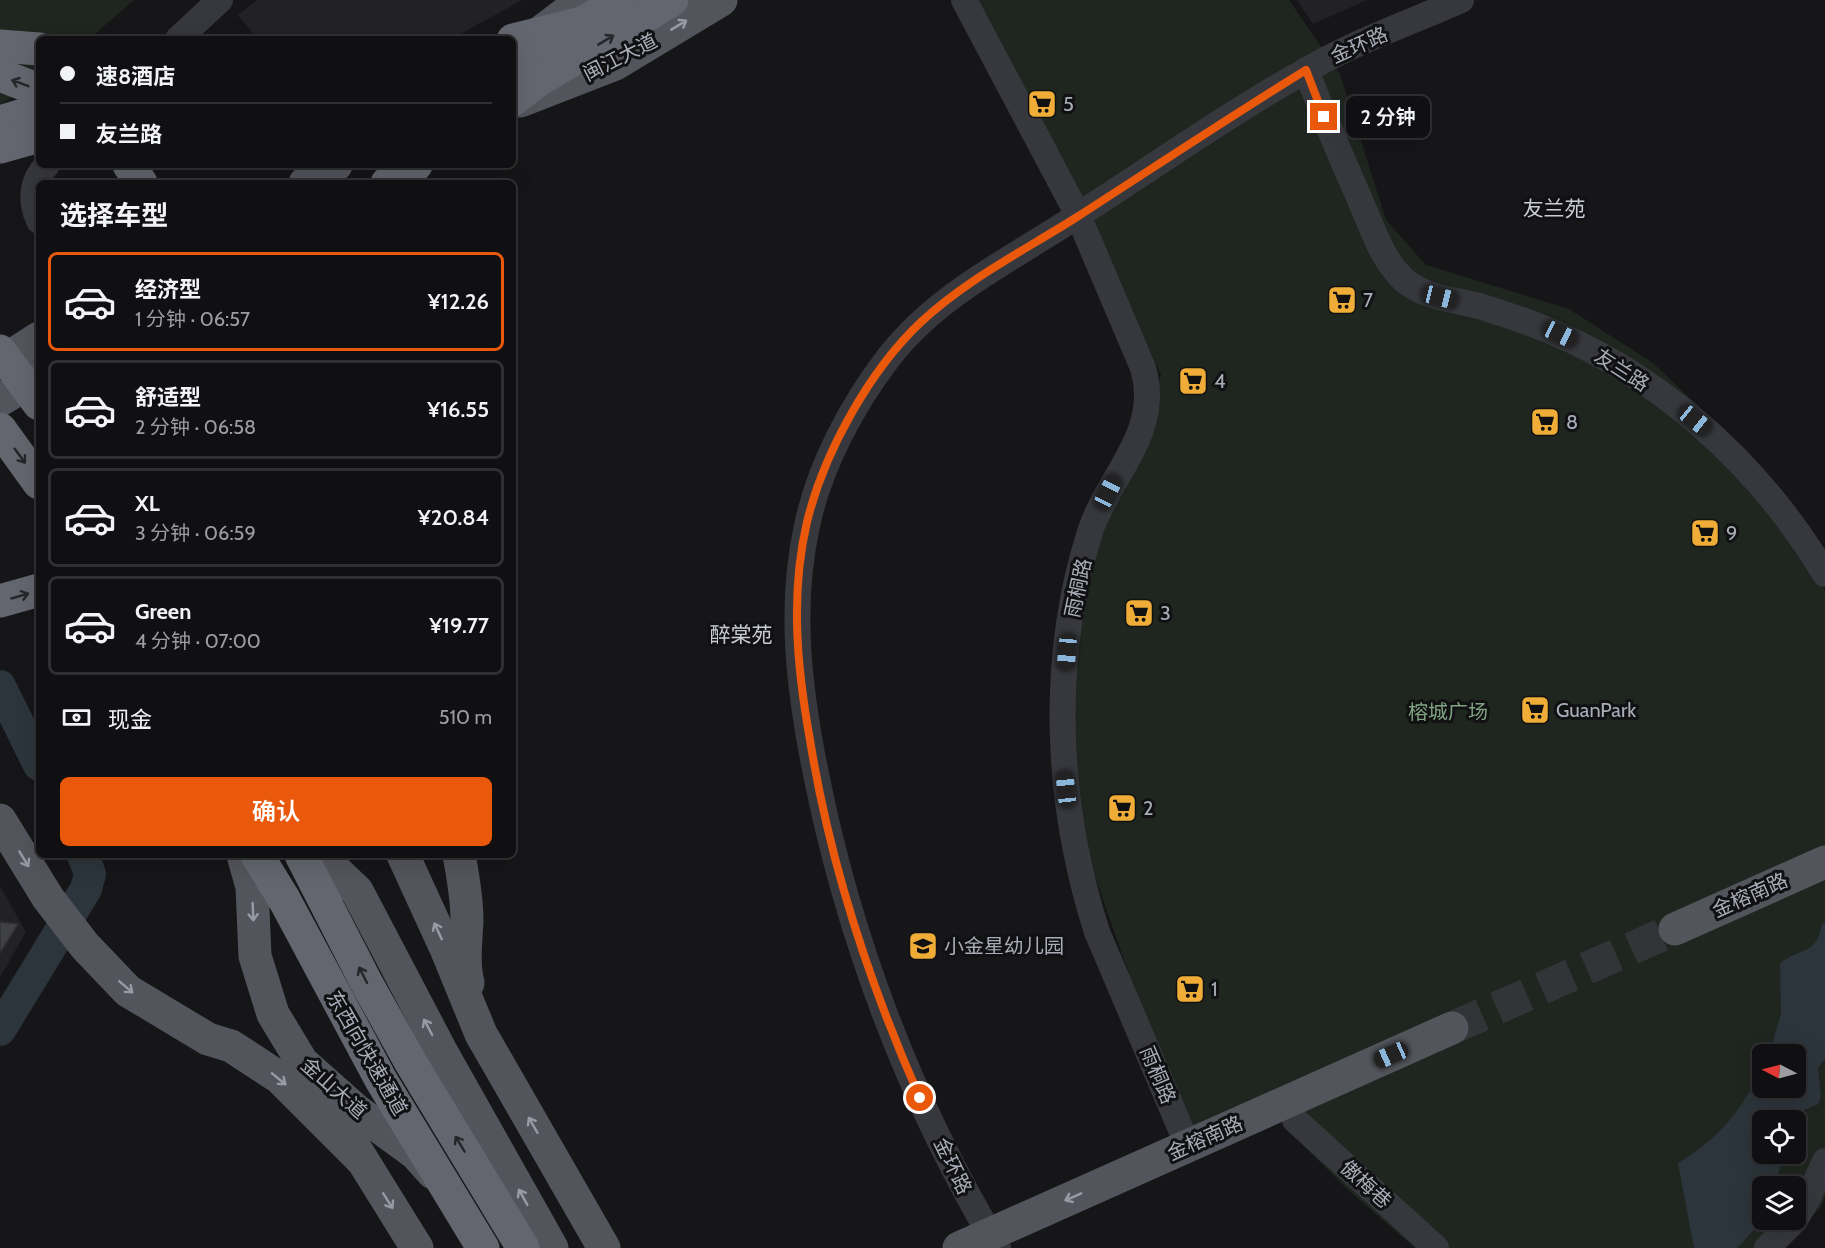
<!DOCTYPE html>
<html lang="zh">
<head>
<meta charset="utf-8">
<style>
  body { margin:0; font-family:Cabin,"Noto Sans SC",sans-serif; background:#19191b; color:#f1f3f6; height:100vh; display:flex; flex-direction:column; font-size:22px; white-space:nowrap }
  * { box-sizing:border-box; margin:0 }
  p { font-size:20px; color:#9c9d9f }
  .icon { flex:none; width:33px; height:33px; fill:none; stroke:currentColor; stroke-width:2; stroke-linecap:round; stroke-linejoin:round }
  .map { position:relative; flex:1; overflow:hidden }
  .sheet { position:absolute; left:36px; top:180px; width:480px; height:678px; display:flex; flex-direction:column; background:#101012; border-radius:9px; box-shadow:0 6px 24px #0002,0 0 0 2px #303032 }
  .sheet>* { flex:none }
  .guide { position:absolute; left:36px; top:36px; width:480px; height:132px; border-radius:9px; box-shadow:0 6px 24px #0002,0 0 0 2px #303032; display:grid; align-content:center; height:132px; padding:0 24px; background:#101012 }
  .needle { width:39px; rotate:276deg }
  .buttons { position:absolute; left:1752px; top:1044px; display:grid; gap:12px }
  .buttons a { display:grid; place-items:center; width:54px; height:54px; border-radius:9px; background:#101012; box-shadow:0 6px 24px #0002,0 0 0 2px #303032; font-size:30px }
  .end { position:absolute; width:27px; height:27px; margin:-14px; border:8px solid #ea580c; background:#fff; box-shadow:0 0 0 3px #fff }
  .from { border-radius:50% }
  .bubble { position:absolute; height:42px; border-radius:9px; background:#101012; box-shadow:0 6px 24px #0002,0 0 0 2px #303032; font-size:20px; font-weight:600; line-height:42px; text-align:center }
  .car { position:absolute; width:18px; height:36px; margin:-18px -9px; border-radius:8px; box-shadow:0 0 4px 2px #0007; background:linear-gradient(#222 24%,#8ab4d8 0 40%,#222 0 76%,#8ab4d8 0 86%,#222 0) }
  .guide b { display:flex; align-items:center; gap:21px; height:57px; font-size:22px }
  .guide b+b { border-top:2px solid #303032 }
  .guide i { width:15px; height:15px; background:#f1f3f6 }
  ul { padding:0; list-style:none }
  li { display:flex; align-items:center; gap:18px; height:99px; margin:0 12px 9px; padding:0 12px; border:3px solid #303032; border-radius:9px }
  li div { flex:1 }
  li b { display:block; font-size:22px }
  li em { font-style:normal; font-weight:600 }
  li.current { border-color:#ea580c }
  li>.icon { width:54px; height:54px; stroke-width:1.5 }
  h2 { padding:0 24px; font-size:27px; line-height:72px }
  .pay { display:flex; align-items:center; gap:15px; height:66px; padding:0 24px; font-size:22px }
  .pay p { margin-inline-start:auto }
  .action { display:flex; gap:12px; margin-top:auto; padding:12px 24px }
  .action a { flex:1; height:69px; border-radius:9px; background:#ea580c; color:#fff; font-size:24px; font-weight:600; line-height:69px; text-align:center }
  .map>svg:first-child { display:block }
  .built { fill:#222225 }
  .green { fill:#1e261f; fill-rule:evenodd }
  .water { fill:#2c353b }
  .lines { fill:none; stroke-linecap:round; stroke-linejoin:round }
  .river { stroke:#2c353b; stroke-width:32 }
  .building { fill:#404145; stroke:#303034; stroke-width:1.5 }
  .major-tunnel { stroke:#333438; stroke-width:33; stroke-dasharray:33 16; stroke-linecap:butt }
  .minor { stroke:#37383d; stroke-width:26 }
  .major { stroke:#53555c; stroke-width:33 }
  .highway { stroke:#63666e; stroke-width:33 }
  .highway-bridge { stroke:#63666e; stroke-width:33 }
  .oneway { stroke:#979ba6 }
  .oneway2 { stroke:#26262a }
  .route { stroke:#ea580c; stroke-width:8 }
  .labels { text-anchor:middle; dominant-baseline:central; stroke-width:6; stroke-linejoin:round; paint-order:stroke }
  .street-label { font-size:20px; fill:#a8adb8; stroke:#111113 }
  .poi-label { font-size:20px; fill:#a8adb8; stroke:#111113; text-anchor:start }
  .park-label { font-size:20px; fill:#7fa280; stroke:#111113 }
  .neighbourhood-label { font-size:21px; fill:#c9ccd4; stroke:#111113 }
</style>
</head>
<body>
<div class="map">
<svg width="1825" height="1248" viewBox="0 0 1825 1248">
  <rect width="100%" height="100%" fill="#161618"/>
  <!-- built -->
  <g class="built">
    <polygon points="257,0 522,0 457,36 446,39 267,39 255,36 238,15"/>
    <polygon points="1297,0 1367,0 1313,24"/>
    <polygon points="0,886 26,932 0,977"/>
  </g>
  <!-- green -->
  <g class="green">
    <polygon points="0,0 134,0 89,39 39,39 39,78 0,105"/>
    <path d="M974,0h315l51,74 46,146 40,45 143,44 84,54 92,87 62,106 18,35v606l-4,10 -41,41h-365l-68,-59 -42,-42 -24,-58 -86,41 -56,-127 -48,-138 -21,-113 3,-97 16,-96 50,-107 22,-77 -25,-54zM1762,1054h34v34h-34zM1762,1120h34v34h-34zM1762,1186h34v34h-34z"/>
  </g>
  <!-- water -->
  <path class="water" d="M1825,922v137l-7,9 3,28 -3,8 -25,11 -3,5h-28v34h27l1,4 -9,6 -6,22h-13l1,34 -26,28h-43l-16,-85c42,-25 62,-51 84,-94v19h34v-34h-27l12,-40 -1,-51c23,-16 36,-8 42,-39z"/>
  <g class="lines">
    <!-- river -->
    <g class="river">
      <polyline points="0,686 39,765"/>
      <polyline points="0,1030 86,889 90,874 83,855"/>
    </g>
  </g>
  <!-- building -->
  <polygon class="building" points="0,922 18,924 0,953"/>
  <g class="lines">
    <!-- major-tunnel -->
    <polyline class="major-tunnel" points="1452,1028 1675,929"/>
    <!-- minor -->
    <g class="minor">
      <path d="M964,0l114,215 65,153c19,65 -34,106 -53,164 -41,129 -34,272 7,400l91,214"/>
      <polyline points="178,39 220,0"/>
      <path d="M1306,70c17,44 35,87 54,130 12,27 21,58 43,79 19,18 51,21 76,27 17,5 34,11 51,17 124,46 227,138 295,251"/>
      <path d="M39,221c-9,-20 -8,-40 8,-56"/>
      <polyline points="1295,1120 1436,1248"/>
      <polyline points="1796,1218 1807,1200 1825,1161"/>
      <path d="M998,1248c-88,-147 -150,-311 -183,-479 -16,-80 -26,-162 -8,-243 12,-59 45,-121 82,-169 49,-63 123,-98 188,-141 76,-49 150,-101 228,-145 49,-29 104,-48 156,-71"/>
      <polyline points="1767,1248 1795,1220"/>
    </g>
    <!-- major -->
    <g class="major">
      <polyline points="537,35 583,0"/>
      <polyline points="520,101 615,64 721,0"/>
      <polyline points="305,183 336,165"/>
      <polyline points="0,363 39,338"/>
      <polyline points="0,400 39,377"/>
      <polyline points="0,820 48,898 85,946 128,991 208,1039 231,1046 280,1078 362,1160"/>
      <polyline points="243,855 252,887 255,956 273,1014 302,1062 356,1110 416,1154 433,1173"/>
      <polyline points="319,855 357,891 441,1051 552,1248"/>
      <polyline points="403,855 447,951 481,1034 604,1248"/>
      <path d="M459,855c4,21 8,44 8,66 -1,20 -4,42 1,62"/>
      <polyline points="1675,929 1825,862"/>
      <polyline points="350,1140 417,1248"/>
      <polyline points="959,1248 1452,1028"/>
    </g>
    <!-- highway -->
    <g class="highway">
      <polyline points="0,46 39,49"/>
      <polyline points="513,61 623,0"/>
      <polyline points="0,75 39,90"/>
      <polyline points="513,100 537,81 672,0"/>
      <polyline points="0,122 39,110"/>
      <polyline points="0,147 39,136"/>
      <polyline points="129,165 141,183"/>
      <polyline points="387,183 416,165"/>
      <polyline points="0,429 39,483"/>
      <polyline points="0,601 39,590"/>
      <polyline points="257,855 284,899"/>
      <polyline points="301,855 366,982 411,1063 523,1248"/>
    </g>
    <!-- highway-bridge -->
    <g class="highway-bridge">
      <polyline points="513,40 586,22"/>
      <polyline points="0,351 39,404"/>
      <polyline points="284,899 381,1080 483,1248"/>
    </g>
  </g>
  <!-- one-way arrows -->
  <defs><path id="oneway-shaft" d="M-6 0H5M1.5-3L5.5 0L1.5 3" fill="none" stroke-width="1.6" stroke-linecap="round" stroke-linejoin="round" transform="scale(1.5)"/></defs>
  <g class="oneway">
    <use href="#oneway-shaft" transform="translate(679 25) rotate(-31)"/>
    <use href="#oneway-shaft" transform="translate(24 859) rotate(59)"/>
    <use href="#oneway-shaft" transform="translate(253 912) rotate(88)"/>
    <use href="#oneway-shaft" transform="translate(438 931) rotate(-115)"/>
    <use href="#oneway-shaft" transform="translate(126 987) rotate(41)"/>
    <use href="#oneway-shaft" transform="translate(428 1027) rotate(-118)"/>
    <use href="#oneway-shaft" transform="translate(279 1079) rotate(39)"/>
    <use href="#oneway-shaft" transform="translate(533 1125) rotate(-120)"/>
    <use href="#oneway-shaft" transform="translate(523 1197) rotate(-119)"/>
    <use href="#oneway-shaft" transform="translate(1073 1197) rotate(156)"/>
    <use href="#oneway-shaft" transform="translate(388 1201) rotate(58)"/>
  </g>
  <g class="oneway2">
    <use href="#oneway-shaft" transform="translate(606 40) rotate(-31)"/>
    <use href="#oneway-shaft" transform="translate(20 83) rotate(-159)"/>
    <use href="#oneway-shaft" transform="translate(20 456) rotate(54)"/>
    <use href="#oneway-shaft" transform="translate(20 596) rotate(-16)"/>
    <use href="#oneway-shaft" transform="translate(363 975) rotate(-117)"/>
    <use href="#oneway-shaft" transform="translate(460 1144) rotate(-121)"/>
  </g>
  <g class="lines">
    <!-- route -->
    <path class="route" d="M920,1098c-51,-115 -90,-234 -110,-358 -13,-72 -20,-146 -3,-218 17,-70 63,-152 114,-200 46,-43 104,-72 156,-105 76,-49 151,-99 229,-147l18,47"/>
  </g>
  <!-- icons -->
  <defs>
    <g id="supermarket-square" transform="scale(1.5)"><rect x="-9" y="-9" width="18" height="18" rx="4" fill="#efac36" stroke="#111113"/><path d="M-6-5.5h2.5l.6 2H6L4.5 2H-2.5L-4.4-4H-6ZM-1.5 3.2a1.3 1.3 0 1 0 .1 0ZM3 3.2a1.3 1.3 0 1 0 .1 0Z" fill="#111"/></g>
    <g id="school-square" transform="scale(1.5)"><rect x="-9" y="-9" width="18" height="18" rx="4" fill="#efac36" stroke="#111113"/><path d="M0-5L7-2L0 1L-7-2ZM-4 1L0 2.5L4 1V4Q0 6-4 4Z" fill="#111"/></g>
  </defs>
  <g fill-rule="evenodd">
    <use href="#supermarket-square" x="1042" y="104"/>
    <use href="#supermarket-square" x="1342" y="300"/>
    <use href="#supermarket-square" x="1193" y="381"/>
    <use href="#supermarket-square" x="1545" y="422"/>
    <use href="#supermarket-square" x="1705" y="533"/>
    <use href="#supermarket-square" x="1139" y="613"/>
    <use href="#supermarket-square" x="1535" y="710"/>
    <use href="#supermarket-square" x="1122" y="808"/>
    <use href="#school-square" x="923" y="946"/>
    <use href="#supermarket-square" x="1190" y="989"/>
  </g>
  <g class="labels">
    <!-- street labels -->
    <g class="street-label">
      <text transform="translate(1359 45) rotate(-24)">金环路</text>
      <text transform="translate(620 57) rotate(-27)">闽江大道</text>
      <text transform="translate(1622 370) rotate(33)">友兰路</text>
      <text transform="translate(1078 588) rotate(-78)">雨桐路</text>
      <text transform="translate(1750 895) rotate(-24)">金榕南路</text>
      <text transform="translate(367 1053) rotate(60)">东西向快速通道</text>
      <text transform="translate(1158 1075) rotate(67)">雨桐路</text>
      <text transform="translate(334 1088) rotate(42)">金山大道</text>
      <text transform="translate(1205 1138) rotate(-24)">金榕南路</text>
      <text transform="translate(953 1166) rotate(64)">金环路</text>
      <text transform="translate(1366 1184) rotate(42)">傲梅巷</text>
    </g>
    <!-- poi labels -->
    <g class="poi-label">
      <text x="1063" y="104">5</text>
      <text x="1363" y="300">7</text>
      <text x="1214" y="381">4</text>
      <text x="1566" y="422">8</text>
      <text x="1726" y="533">9</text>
      <text x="1160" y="613">3</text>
      <text x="1556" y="710">GuanPark</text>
      <text x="1143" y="808">2</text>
      <text x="944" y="946">小金星幼儿园</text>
      <text x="1211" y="989">1</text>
    </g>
    <!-- park labels -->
    <g class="park-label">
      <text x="1448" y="712">榕城广场</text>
    </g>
    <!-- neighbourhood labels -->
    <g class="neighbourhood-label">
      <text x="1554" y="208">友兰苑</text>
      <text x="741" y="634">醉棠苑</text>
    </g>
  </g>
</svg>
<div class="buttons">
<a><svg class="needle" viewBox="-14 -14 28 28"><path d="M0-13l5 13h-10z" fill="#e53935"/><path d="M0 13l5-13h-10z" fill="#9c9d9f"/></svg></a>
<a><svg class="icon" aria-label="locate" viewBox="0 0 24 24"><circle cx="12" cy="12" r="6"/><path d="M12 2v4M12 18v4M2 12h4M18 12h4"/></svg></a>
<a><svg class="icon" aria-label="layers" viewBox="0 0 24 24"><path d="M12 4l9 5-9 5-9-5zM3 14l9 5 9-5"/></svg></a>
</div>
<i class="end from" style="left:920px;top:1098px"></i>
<i class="end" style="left:1324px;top:117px"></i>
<div class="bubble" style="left:1346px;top:96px;width:84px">2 分钟</div>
<i class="car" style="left:1440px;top:297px;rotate:104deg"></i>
<i class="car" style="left:1560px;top:334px;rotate:115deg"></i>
<i class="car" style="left:1695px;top:420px;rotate:129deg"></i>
<i class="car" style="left:1108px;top:492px;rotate:27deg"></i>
<i class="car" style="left:1067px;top:652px;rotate:185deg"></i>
<i class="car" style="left:1066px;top:789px;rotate:354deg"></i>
<i class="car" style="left:1391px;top:1055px;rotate:246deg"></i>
<div class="guide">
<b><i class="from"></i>速8酒店</b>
<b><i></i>友兰路</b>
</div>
<section class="sheet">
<h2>选择车型</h2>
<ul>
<li class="current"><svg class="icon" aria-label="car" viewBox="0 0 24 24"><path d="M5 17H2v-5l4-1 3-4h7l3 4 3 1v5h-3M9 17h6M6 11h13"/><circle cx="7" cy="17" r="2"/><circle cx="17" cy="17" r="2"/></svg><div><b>经济型</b><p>1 分钟 · 06:57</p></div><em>¥12.26</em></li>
<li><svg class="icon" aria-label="car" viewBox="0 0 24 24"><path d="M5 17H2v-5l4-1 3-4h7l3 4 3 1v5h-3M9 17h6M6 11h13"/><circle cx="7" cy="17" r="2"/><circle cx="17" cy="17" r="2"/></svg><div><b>舒适型</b><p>2 分钟 · 06:58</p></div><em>¥16.55</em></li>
<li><svg class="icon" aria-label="car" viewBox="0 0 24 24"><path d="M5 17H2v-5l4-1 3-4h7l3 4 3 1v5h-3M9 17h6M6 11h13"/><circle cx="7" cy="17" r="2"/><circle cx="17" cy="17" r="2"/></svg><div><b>XL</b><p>3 分钟 · 06:59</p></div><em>¥20.84</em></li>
<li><svg class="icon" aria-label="car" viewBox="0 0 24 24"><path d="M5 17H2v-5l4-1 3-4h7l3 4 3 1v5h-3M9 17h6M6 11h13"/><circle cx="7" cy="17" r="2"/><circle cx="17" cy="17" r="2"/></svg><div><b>Green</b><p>4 分钟 · 07:00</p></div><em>¥19.77</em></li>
</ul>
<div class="pay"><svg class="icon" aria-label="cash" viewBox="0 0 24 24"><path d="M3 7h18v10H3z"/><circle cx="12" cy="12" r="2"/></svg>现金<p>510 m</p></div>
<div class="action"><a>确认</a></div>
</section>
</div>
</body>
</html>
